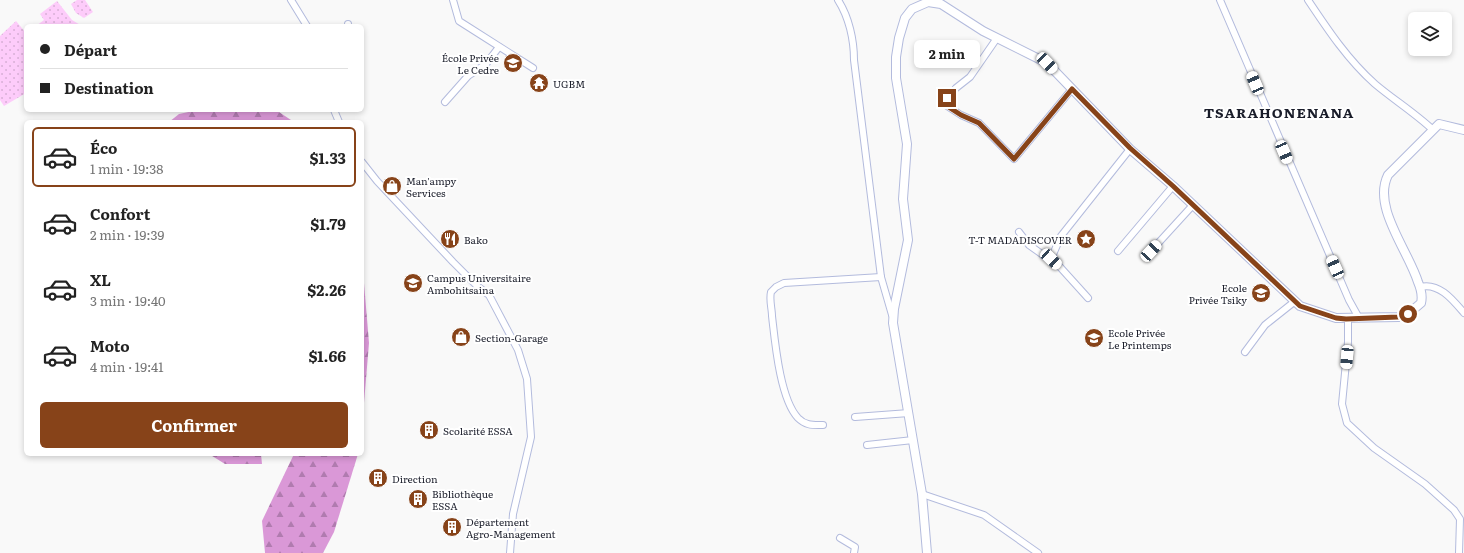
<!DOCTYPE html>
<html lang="fr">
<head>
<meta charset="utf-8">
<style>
  body { margin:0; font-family:Literata,serif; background:#f2f2f2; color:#222; height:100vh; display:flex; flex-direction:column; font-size:15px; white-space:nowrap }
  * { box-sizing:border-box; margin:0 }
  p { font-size:13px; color:#767676 }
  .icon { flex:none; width:22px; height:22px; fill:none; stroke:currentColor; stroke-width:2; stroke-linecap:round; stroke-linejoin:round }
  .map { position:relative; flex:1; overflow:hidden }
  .details { position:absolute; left:24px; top:120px; width:340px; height:336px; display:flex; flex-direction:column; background:#fff; border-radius:6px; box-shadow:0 2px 6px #0003 }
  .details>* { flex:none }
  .guide { position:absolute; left:24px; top:24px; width:340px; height:88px; border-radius:6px; box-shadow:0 2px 6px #0003; display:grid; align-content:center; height:88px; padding:0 16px; background:#fff }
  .controls { position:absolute; left:1408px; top:12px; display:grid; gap:8px }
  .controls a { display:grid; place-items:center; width:44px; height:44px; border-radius:6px; background:#fff; box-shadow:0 2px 6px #0003; font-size:20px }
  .end { position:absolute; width:18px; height:18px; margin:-9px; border:5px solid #874319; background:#fff; box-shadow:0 0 0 2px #fff }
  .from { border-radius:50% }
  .bubble { position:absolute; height:28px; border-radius:6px; background:#fff; box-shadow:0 2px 6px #0003; font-size:13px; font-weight:700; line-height:28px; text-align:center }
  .car { position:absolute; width:12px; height:24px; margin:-12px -6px; border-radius:5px; box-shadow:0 0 3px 1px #0007; background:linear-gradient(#fff 24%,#345 0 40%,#fff 0 76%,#345 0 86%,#fff 0) }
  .guide b { display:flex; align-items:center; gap:14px; height:38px; font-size:15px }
  .guide b+b { border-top:1px solid #e0e0e0 }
  .guide i { width:10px; height:10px; background:#222 }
  ul { padding:7px 0 0; list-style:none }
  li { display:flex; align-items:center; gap:12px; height:60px; margin:0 8px 6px; padding:0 8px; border:2px solid transparent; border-radius:6px }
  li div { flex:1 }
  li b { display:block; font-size:15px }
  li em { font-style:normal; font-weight:700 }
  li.on { border-color:#874319 }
  li>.icon { width:36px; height:36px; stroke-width:1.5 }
  .cta { display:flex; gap:8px; margin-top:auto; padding:8px 16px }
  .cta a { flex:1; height:46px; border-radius:6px; background:#874319; color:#fff; font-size:16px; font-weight:700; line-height:46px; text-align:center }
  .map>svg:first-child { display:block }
  .grass { fill:url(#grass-dots) }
  .forest { fill:url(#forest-firs) }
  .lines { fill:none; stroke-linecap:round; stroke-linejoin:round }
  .minor-casing { stroke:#b3bbdd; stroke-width:8 }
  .tertiary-casing { stroke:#b3bbdd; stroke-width:10 }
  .minor { stroke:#fff; stroke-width:6 }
  .tertiary { stroke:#fff; stroke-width:8 }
  .route { stroke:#874319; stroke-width:5 }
  .labels { text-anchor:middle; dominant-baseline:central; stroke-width:4; stroke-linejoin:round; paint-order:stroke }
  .poi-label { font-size:10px; fill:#1a1d2a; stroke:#fff; text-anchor:start }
  .district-label { font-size:14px; font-weight:bold; letter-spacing:1px; fill:#1a1d2a; stroke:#fff }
</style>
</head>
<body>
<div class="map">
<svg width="1464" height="553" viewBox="0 0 1464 553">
  <defs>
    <pattern id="grass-dots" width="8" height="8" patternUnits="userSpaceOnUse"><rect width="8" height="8" fill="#fdccfa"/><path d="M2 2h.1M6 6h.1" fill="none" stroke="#d8afd6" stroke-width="1.8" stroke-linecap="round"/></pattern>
    <pattern id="forest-firs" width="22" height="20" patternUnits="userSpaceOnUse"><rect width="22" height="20" fill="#da98d7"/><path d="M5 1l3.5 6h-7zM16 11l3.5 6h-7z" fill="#b07baf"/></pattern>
  </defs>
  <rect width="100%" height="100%" fill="#f9f9f9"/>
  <!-- grass -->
  <g class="grass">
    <polygon points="77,0 85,0 93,12 84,18 76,13 71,4"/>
    <polygon points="57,1 72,20 82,26 36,26 44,20 40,14"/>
    <polygon points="16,21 26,33 26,93 4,106 0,100 0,36"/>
  </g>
  <!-- forest -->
  <g class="forest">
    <polygon points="198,110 276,110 294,122 169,122 179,114"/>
    <polygon points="362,259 369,343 362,427"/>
    <polygon points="209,454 261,454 262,464 225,464"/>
    <polygon points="294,454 358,454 334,532 323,553 265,553 262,521"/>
  </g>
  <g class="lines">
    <!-- minor casing -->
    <g class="minor-casing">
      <g id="minor">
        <polyline points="291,0 307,26"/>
        <polyline points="453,0 459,21 533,68"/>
        <path d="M838,0c11,17 16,40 16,60l27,217 11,38"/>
        <polyline points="1220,0 1349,300 1359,318"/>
        <path d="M1308,0c20,30 40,60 67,84 19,16 40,29 58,46"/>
        <polyline points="348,26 348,24"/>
        <polyline points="997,38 970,77 956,88 947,99 947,106 961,115 979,123 1014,159 1072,89"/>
        <polyline points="445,102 468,76 486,64 499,47"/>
        <polyline points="334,110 339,122"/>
        <polyline points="362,162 377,181 453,262 477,286 489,295 518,350 527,379 531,437 513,514 510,553"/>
        <polyline points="1019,232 1029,245 1060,267 1088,298"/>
        <polyline points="1118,251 1173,186"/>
        <polyline points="1151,251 1193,205"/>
        <polyline points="1051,259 1061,236 1130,149"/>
        <path d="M1420,287c19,-5 33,13 44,26"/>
        <polyline points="1348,319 1348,342 1342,404 1347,423 1374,448 1425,484 1454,510 1460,519 1459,553"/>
        <polyline points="1245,352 1265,325 1294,302"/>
        <polyline points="855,417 909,413"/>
        <path d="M823,425c-10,0 -17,1 -25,-7 -18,-19 -23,-76 -26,-102 0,-7 -3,-17 -1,-24l5,-5 8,-4 97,-6"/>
        <polyline points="867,445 913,440"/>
        <polyline points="922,494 984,515 1038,553"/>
        <polyline points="840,538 855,547 854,553"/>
      </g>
    </g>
    <!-- tertiary casing -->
    <g class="tertiary-casing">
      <path id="tertiary" d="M927,553l-5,-59 -29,-171 1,-14 14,-69 -5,-41 4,-55 -11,-66v-21l3,-19 6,-20 7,-9 16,-7 13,2 42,27 64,32 83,86 43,37 127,120 36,12 63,-1 9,-3 13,-11c2,-8 0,-14 -3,-21 -10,-32 -46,-75 -30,-107l51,-51 25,6"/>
    </g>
    <!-- minor -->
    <use href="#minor" class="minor"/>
    <!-- tertiary -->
    <use href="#tertiary" class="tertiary"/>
  </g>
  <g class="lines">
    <!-- route -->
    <polyline class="route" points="947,98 947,106 961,115 979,123 1014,159 1072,89 1130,148 1173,186 1300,306 1336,318 1346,319 1398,317 1408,314"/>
  </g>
  <!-- icons -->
  <defs>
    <g id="school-disc" transform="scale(1)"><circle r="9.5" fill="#874319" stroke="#fff"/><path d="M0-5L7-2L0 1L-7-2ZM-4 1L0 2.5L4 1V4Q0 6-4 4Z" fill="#fff"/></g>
    <g id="temple-disc" transform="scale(1)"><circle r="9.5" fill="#874319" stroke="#fff"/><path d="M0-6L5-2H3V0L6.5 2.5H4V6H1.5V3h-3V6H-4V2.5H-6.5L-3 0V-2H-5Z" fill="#fff"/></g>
    <g id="shop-disc" transform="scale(1)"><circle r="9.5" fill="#874319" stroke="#fff"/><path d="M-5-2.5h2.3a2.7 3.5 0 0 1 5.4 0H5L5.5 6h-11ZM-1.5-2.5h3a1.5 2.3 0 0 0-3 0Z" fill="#fff"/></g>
    <g id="restaurant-disc" transform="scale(1)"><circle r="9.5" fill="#874319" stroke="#fff"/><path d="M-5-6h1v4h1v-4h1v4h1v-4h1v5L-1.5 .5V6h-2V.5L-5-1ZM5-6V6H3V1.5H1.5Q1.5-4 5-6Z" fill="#fff"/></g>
    <g id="sight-disc" transform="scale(1)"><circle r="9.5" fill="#874319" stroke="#fff"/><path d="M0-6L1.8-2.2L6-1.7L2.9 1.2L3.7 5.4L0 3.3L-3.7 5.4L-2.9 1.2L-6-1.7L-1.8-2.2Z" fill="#fff"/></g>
    <g id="university-disc" transform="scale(1)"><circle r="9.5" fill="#874319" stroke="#fff"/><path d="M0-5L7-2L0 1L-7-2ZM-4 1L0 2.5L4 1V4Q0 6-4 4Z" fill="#fff"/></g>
    <g id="building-disc" transform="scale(1)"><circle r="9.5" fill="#874319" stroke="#fff"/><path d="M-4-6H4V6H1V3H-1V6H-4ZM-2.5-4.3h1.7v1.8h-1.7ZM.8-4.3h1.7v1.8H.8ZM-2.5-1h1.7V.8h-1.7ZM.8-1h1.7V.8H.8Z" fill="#fff"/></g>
  </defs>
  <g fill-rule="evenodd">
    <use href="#school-disc" x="513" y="63"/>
    <use href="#temple-disc" x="539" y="83"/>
    <use href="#shop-disc" x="392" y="186"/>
    <use href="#restaurant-disc" x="450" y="239"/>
    <use href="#sight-disc" x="1086" y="239"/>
    <use href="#university-disc" x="413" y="283"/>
    <use href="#school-disc" x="1261" y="293"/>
    <use href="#shop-disc" x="461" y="337"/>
    <use href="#school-disc" x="1094" y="338"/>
    <use href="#building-disc" x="429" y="430"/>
    <use href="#building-disc" x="378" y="478"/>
    <use href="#building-disc" x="418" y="499"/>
    <use href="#building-disc" x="452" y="527"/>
  </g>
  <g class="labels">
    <!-- poi labels -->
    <g class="poi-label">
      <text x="499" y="57" text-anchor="end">École Privée<tspan x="499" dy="12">Le Cedre</tspan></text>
      <text x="553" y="83">UGBM</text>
      <text x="406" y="180">Man'ampy<tspan x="406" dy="12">Services</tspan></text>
      <text x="464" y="239">Bako</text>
      <text x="1072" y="239" text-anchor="end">T-T MADADISCOVER</text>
      <text x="427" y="277">Campus Universitaire<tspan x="427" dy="12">Ambohitsaina</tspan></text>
      <text x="1247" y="287" text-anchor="end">Ecole<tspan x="1247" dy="12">Privée Tsiky</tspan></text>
      <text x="1108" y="332">Ecole Privée<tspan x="1108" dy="12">Le Printemps</tspan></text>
      <text x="475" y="337">Section-Garage</text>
      <text x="443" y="430">Scolarité ESSA</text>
      <text x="392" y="478">Direction</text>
      <text x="432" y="493">Bibliothèque<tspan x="432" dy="12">ESSA</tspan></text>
      <text x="466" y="521">Département<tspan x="466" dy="12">Agro-Management</tspan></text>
    </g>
    <!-- district labels -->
    <g class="district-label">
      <text x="1279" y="112">TSARAHONENANA</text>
    </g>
  </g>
</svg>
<div class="controls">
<a><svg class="icon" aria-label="layers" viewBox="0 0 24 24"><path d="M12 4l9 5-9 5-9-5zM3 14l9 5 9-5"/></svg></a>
</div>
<i class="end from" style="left:1408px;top:314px"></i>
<i class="end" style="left:947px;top:98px"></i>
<div class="bubble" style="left:914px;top:40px;width:66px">2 min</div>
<i class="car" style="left:1047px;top:63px;rotate:136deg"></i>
<i class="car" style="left:1255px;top:83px;rotate:337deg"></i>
<i class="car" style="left:1284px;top:152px;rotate:157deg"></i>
<i class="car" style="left:1151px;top:251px;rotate:43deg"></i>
<i class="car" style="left:1051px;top:259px;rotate:133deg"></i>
<i class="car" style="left:1335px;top:267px;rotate:336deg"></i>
<i class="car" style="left:1347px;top:357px;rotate:185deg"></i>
<div class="guide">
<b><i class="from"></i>Départ</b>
<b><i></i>Destination</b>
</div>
<section class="details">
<ul>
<li class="on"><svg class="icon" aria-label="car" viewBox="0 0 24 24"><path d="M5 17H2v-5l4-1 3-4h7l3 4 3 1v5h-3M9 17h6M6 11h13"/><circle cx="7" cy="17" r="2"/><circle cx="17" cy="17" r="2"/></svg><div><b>Éco</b><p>1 min · 19:38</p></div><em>$1.33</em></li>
<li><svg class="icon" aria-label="car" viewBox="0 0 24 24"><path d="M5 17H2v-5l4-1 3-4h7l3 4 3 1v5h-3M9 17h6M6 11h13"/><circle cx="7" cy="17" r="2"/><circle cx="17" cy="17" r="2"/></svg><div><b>Confort</b><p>2 min · 19:39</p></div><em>$1.79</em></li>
<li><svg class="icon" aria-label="car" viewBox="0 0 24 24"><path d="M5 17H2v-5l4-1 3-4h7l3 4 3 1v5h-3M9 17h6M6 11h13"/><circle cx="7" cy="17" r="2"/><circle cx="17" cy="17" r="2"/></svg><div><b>XL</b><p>3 min · 19:40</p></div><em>$2.26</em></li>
<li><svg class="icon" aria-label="car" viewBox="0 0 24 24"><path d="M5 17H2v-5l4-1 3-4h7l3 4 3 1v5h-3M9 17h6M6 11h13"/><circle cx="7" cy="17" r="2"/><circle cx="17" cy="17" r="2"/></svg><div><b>Moto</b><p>4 min · 19:41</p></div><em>$1.66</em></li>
</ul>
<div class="cta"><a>Confirmer</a></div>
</section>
</div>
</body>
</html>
